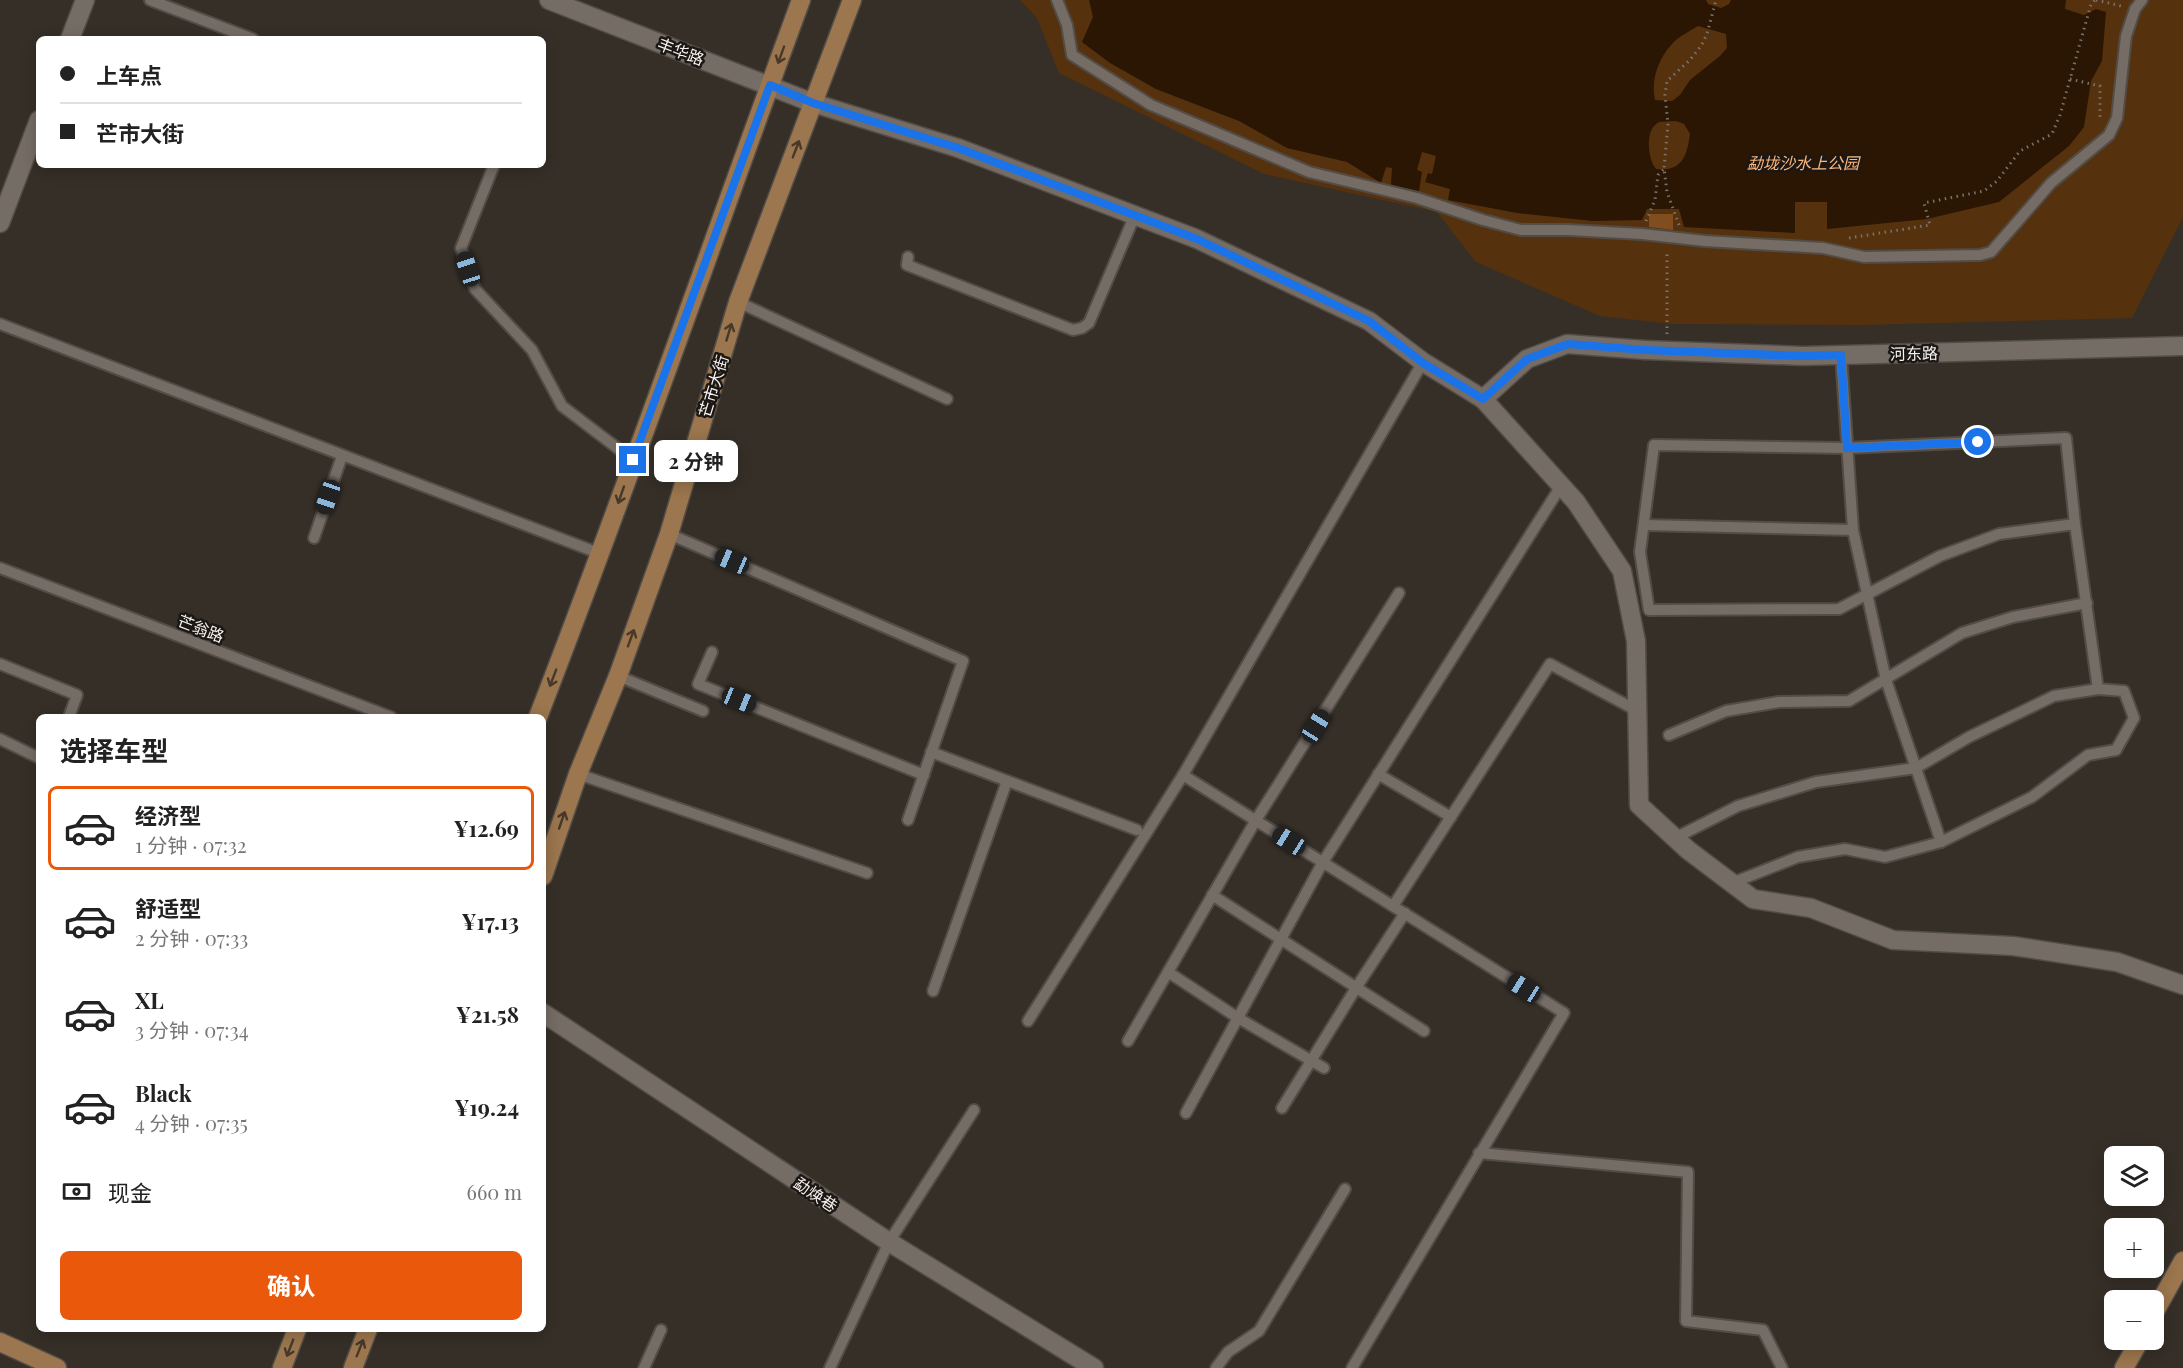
<!DOCTYPE html>
<html lang="zh">
<head>
<meta charset="utf-8">
<style>
  body { margin:0; font-family:"Playfair Display","Noto Sans SC",serif; background:#f2f2f2; color:#222; height:100vh; display:flex; flex-direction:column; font-size:22px; white-space:nowrap }
  * { box-sizing:border-box; margin:0 }
  p { font-size:20px; color:#767676 }
  .icon { flex:none; width:33px; height:33px; fill:none; stroke:currentColor; stroke-width:2; stroke-linecap:round; stroke-linejoin:round }
  .map { position:relative; flex:1; overflow:hidden }
  .drawer { position:absolute; left:36px; top:714px; width:510px; height:618px; display:flex; flex-direction:column; background:#fff; border-radius:9px; box-shadow:0 3px 15px #0003 }
  .drawer>* { flex:none }
  .guide { position:absolute; left:36px; top:36px; width:510px; height:132px; border-radius:9px; box-shadow:0 3px 15px #0003; display:grid; align-content:center; height:132px; padding:0 24px; background:#fff }
  .fabs { position:absolute; left:2104px; top:1146px; display:grid; gap:12px }
  .fabs a { display:grid; place-items:center; width:60px; height:60px; border-radius:9px; background:#fff; box-shadow:0 3px 15px #0003; font-size:30px }
  .end { position:absolute; width:27px; height:27px; margin:-14px; border:8px solid #1a73e8; background:#fff; box-shadow:0 0 0 3px #fff }
  .from { border-radius:50% }
  .bubble { position:absolute; height:42px; border-radius:9px; background:#fff; box-shadow:0 3px 15px #0003; font-size:20px; font-weight:700; line-height:42px; text-align:center }
  .car { position:absolute; width:18px; height:36px; margin:-18px -9px; border-radius:8px; box-shadow:0 0 4px 2px #0007; background:linear-gradient(#222 24%,#8ab4d8 0 40%,#222 0 76%,#8ab4d8 0 86%,#222 0) }
  .guide b { display:flex; align-items:center; gap:21px; height:57px; font-size:22px }
  .guide b+b { border-top:2px solid #e0e0e0 }
  .guide i { width:15px; height:15px; background:#222 }
  ul { padding:0; list-style:none }
  li { display:flex; align-items:center; gap:18px; height:84px; margin:0 12px 9px; padding:0 12px; border:3px solid transparent; border-radius:9px }
  li div { flex:1 }
  li b { display:block; font-size:22px }
  li em { font-style:normal; font-weight:700 }
  li.selected { border-color:#ea580c }
  li>.icon { width:54px; height:54px; stroke-width:1.5 }
  h2 { padding:0 24px; font-size:27px; line-height:72px }
  .pay { display:flex; align-items:center; gap:15px; height:66px; padding:0 24px; font-size:22px }
  .pay p { margin-inline-start:auto }
  .action { display:flex; gap:12px; margin-top:auto; padding:12px 24px }
  .action a { flex:1; height:69px; border-radius:9px; background:#ea580c; color:#fff; font-size:24px; font-weight:700; line-height:69px; text-align:center }
  .map>svg:first-child { display:block }
  .green { fill:#56310d }
  .water { fill:#2a1603; fill-rule:evenodd }
  .building { fill:#7f4d1e }
  .lines { fill:none; stroke-linecap:round; stroke-linejoin:round }
  .service-casing { stroke:#524c46; stroke-width:14 }
  .minor-casing { stroke:#524c46; stroke-width:21 }
  .tertiary-casing { stroke:#524c46; stroke-width:21 }
  .secondary-casing { stroke:#524c46; stroke-width:21 }
  .path { stroke:#7a746e; stroke-width:3; stroke-dasharray:1.5 4.5; stroke-linecap:butt }
  .service { stroke:#756c65; stroke-width:10 }
  .minor { stroke:#756c65; stroke-width:18 }
  .tertiary { stroke:#756c65; stroke-width:18 }
  .secondary { stroke:#9b764e; stroke-width:18 }
  .oneway { stroke:#483829 }
  .route { stroke:#1a73e8; stroke-width:8 }
  .labels { text-anchor:middle; dominant-baseline:central; stroke-width:5; stroke-linejoin:round; paint-order:stroke }
  .street-label { font-size:16px; fill:#f8f3ef; stroke:#1b1715 }
  .park-label { font-size:16px; font-style:italic; fill:#feb678; stroke:#1b1715 }
</style>
</head>
<body>
<div class="map">
<svg width="2183" height="1368" viewBox="0 0 2183 1368">
  <rect width="100%" height="100%" fill="#362f28"/>
  <!-- green -->
  <polygon class="green" points="1020,0 2183,0 2183,217 2132,318 1862,325 1673,324 1600,316 1476,262 1437,212 1264,174 1059,73 1037,18"/>
  <!-- water -->
  <path class="water" d="M1089,0h617l2,4 13,4 8,-4 2,-4h335l-1,9 19,6 12,-6 10,3 -4,49 -11,20 -7,46 -15,19 -70,56 -72,17 -100,10v-27h-32v31l-111,-6 -5,-18h-32l-5,11 -49,1 -76,-8 -69,-13 2,-11 -25,-7 3,-9 4,1 4,-18 -14,-4 -5,18 5,2 -3,19 -28,-6 1,-17 -6,-1 -5,16 -34,-21 -60,-14 -48,-27 -83,-32 -46,-26 -28,-21 11,-25zM1698,26l28,8 1,14 -7,8 -30,24 -10,15 -8,6 -17,-1c-5,-22 5,-46 22,-61 6,-5 15,-9 21,-13zM1676,121l8,3 6,10c-3,22 -8,38 -34,35 -7,-8 -10,-30 -4,-40 1,-3 4,-5 7,-7z"/>
  <!-- building -->
  <polygon class="building" points="1649,214 1673,214 1673,230 1649,227"/>
  <g class="lines">
    <!-- service casing -->
    <g class="service-casing">
      <g id="service">
        <polyline points="150,0 253,39"/>
        <polyline points="1057,0 1067,25 1072,55 1151,105 1309,172 1417,198 1483,220 1521,230 1568,230 1642,234 1705,241 1823,248 1864,257 1980,255 1991,252 2051,183 2109,135 2117,118 2126,36 2135,9 2142,0"/>
        <polyline points="494,165 461,248 475,289 532,350 562,406 633,460"/>
        <polyline points="908,257 907,265 1073,330 1082,328 1089,323 1135,215"/>
        <polyline points="738,302 947,399"/>
        <polyline points="0,324 601,554"/>
        <polyline points="1841,355 1853,530 1886,680 1941,842"/>
        <polyline points="1644,525 1853,530"/>
        <polyline points="669,534 963,661 908,820"/>
        <polyline points="314,538 342,456"/>
        <polyline points="0,568 391,717"/>
        <polyline points="712,652 698,684 924,775"/>
        <polyline points="0,664 77,695 69,717"/>
        <polyline points="618,676 703,711"/>
        <polyline points="1669,735 1726,711 1779,702 1849,701 1962,633 2013,617 2087,603"/>
        <polyline points="0,739 39,758"/>
        <polyline points="931,752 1137,830"/>
        <polyline points="578,774 867,873"/>
        <polyline points="1378,774 1451,817"/>
        <polyline points="1183,775 1564,1013 1352,1368"/>
        <polyline points="1675,838 1738,806 1816,782 1916,768 1969,737 2054,696 2098,689"/>
        <polyline points="1732,883 1798,857 1845,849 1885,857 1941,842 2032,797 2088,755 2116,750 2134,718 2124,691 2098,689 2075,524 2066,438 1847,448 1654,445 1640,552 1649,610 1839,609 1940,556 1999,534 2075,524"/>
        <polyline points="1212,895 1424,1031"/>
        <polyline points="1393,906 1550,664 1636,710"/>
        <polyline points="1168,972 1238,1018 1324,1068"/>
        <polyline points="933,991 1007,781"/>
        <polyline points="1028,1021 1183,775 1423,362"/>
        <polyline points="1128,1041 1256,820 1399,593"/>
        <polyline points="1282,1108 1356,988 1405,913"/>
        <polyline points="1186,1113 1323,862 1561,486"/>
        <polyline points="1479,1153 1688,1172 1686,1321 1763,1330 1782,1368"/>
        <polyline points="644,1368 661,1330"/>
        <polyline points="830,1368 889,1242 974,1110"/>
        <polyline points="1216,1368 1228,1352 1259,1331 1345,1189"/>
      </g>
    </g>
    <!-- minor casing -->
    <g class="minor-casing">
      <g id="minor">
        <polyline points="813,103 958,148 1197,239 1369,321 1423,362 1483,399 1527,359 1567,344 1645,350"/>
        <polyline points="1483,399 1576,502 1622,571 1636,641 1639,805 1688,850 1753,899 1811,908 1893,940 2013,946 2117,962 2183,985"/>
        <polyline points="543,1013 889,1242 1094,1368"/>
      </g>
    </g>
    <!-- tertiary casing -->
    <g class="tertiary-casing">
      <g id="tertiary">
        <polyline points="549,0 813,103"/>
        <polyline points="70,39 85,0"/>
        <polyline points="0,223 39,120"/>
        <polyline points="1645,350 1803,356 2183,346"/>
      </g>
    </g>
    <!-- secondary casing -->
    <g class="secondary-casing">
      <g id="secondary">
        <path d="M538,717c92,-237 175,-478 263,-717"/>
        <polyline points="543,876 578,774 618,676 669,534 738,302 852,0"/>
        <polyline points="2154,1313 2183,1261"/>
        <polyline points="0,1342 57,1368"/>
        <polyline points="282,1368 297,1329"/>
        <polyline points="353,1368 368,1329"/>
        <polyline points="2124,1368 2140,1340"/>
      </g>
    </g>
    <!-- path -->
    <g class="path">
      <polyline points="2096,0 2121,6"/>
      <polyline points="2070,79 2100,86 2100,118"/>
      <polyline points="1646,221 1655,200 1658,175 1664,169"/>
      <polyline points="1679,225 1667,192 1664,168 1668,124 1665,95 1667,81 1690,60 1701,46 1707,34 1716,0"/>
      <polyline points="1849,238 1930,225 1924,203 1984,191 1997,181 2020,151 2052,134 2060,115 2091,4 2095,0"/>
      <polyline points="1667,334 1667,251"/>
    </g>
    <!-- service -->
    <use href="#service" class="service"/>
    <!-- minor -->
    <use href="#minor" class="minor"/>
    <!-- tertiary -->
    <use href="#tertiary" class="tertiary"/>
    <!-- secondary -->
    <use href="#secondary" class="secondary"/>
  </g>
  <!-- one-way arrows -->
  <defs><path id="oneway-shaft" d="M-6 0H5M1.5-3L5.5 0L1.5 3" fill="none" stroke-width="1.6" stroke-linecap="round" stroke-linejoin="round" transform="scale(1.5)"/></defs>
  <g class="oneway">
    <use href="#oneway-shaft" transform="translate(781 55) rotate(110)"/>
    <use href="#oneway-shaft" transform="translate(796 149) rotate(-69)"/>
    <use href="#oneway-shaft" transform="translate(729 332) rotate(-73)"/>
    <use href="#oneway-shaft" transform="translate(621 495) rotate(109)"/>
    <use href="#oneway-shaft" transform="translate(631 638) rotate(-70)"/>
    <use href="#oneway-shaft" transform="translate(553 678) rotate(111)"/>
    <use href="#oneway-shaft" transform="translate(562 820) rotate(-71)"/>
    <use href="#oneway-shaft" transform="translate(290 1348) rotate(111)"/>
    <use href="#oneway-shaft" transform="translate(360 1348) rotate(-68)"/>
  </g>
  <g class="lines">
    <!-- route -->
    <polyline class="route" points="633,460 770,85 813,103 958,148 1197,239 1369,321 1423,363 1483,399 1527,359 1568,344 1645,350 1803,356 1841,355 1847,448 1978,442"/>
  </g>
  <g class="labels">
    <!-- street labels -->
    <g class="street-label">
      <text transform="translate(681 51) rotate(21)">丰华路</text>
      <text transform="translate(1914 353) rotate(-1)">河东路</text>
      <text transform="translate(713 386) rotate(-73)">芒市大街</text>
      <text transform="translate(201 628) rotate(21)">芒翁路</text>
      <text transform="translate(816 1194) rotate(34)">勐焕巷</text>
    </g>
    <!-- park labels -->
    <g class="park-label">
      <text x="1803" y="162">勐垅沙水上公园</text>
    </g>
  </g>
</svg>
<div class="fabs">
<a><svg class="icon" aria-label="layers" viewBox="0 0 24 24"><path d="M12 4l9 5-9 5-9-5zM3 14l9 5 9-5"/></svg></a>
<a>+</a>
<a>−</a>
</div>
<i class="end from" style="left:1978px;top:442px"></i>
<i class="end" style="left:633px;top:460px"></i>
<div class="bubble" style="left:654px;top:440px;width:84px">2 分钟</div>
<i class="car" style="left:468px;top:269px;rotate:342deg"></i>
<i class="car" style="left:328px;top:497px;rotate:199deg"></i>
<i class="car" style="left:732px;top:561px;rotate:293deg"></i>
<i class="car" style="left:739px;top:700px;rotate:112deg"></i>
<i class="car" style="left:1316px;top:726px;rotate:32deg"></i>
<i class="car" style="left:1289px;top:841px;rotate:302deg"></i>
<i class="car" style="left:1524px;top:988px;rotate:302deg"></i>
<div class="guide">
<b><i class="from"></i>上车点</b>
<b><i></i>芒市大街</b>
</div>
<section class="drawer">
<h2>选择车型</h2>
<ul>
<li class="selected"><svg class="icon" aria-label="car" viewBox="0 0 24 24"><path d="M5 17H2v-5l4-1 3-4h7l3 4 3 1v5h-3M9 17h6M6 11h13"/><circle cx="7" cy="17" r="2"/><circle cx="17" cy="17" r="2"/></svg><div><b>经济型</b><p>1 分钟 · 07:32</p></div><em>¥12.69</em></li>
<li><svg class="icon" aria-label="car" viewBox="0 0 24 24"><path d="M5 17H2v-5l4-1 3-4h7l3 4 3 1v5h-3M9 17h6M6 11h13"/><circle cx="7" cy="17" r="2"/><circle cx="17" cy="17" r="2"/></svg><div><b>舒适型</b><p>2 分钟 · 07:33</p></div><em>¥17.13</em></li>
<li><svg class="icon" aria-label="car" viewBox="0 0 24 24"><path d="M5 17H2v-5l4-1 3-4h7l3 4 3 1v5h-3M9 17h6M6 11h13"/><circle cx="7" cy="17" r="2"/><circle cx="17" cy="17" r="2"/></svg><div><b>XL</b><p>3 分钟 · 07:34</p></div><em>¥21.58</em></li>
<li><svg class="icon" aria-label="car" viewBox="0 0 24 24"><path d="M5 17H2v-5l4-1 3-4h7l3 4 3 1v5h-3M9 17h6M6 11h13"/><circle cx="7" cy="17" r="2"/><circle cx="17" cy="17" r="2"/></svg><div><b>Black</b><p>4 分钟 · 07:35</p></div><em>¥19.24</em></li>
</ul>
<div class="pay"><svg class="icon" aria-label="cash" viewBox="0 0 24 24"><path d="M3 7h18v10H3z"/><circle cx="12" cy="12" r="2"/></svg>现金<p>660 m</p></div>
<div class="action"><a>确认</a></div>
</section>
</div>
</body>
</html>
